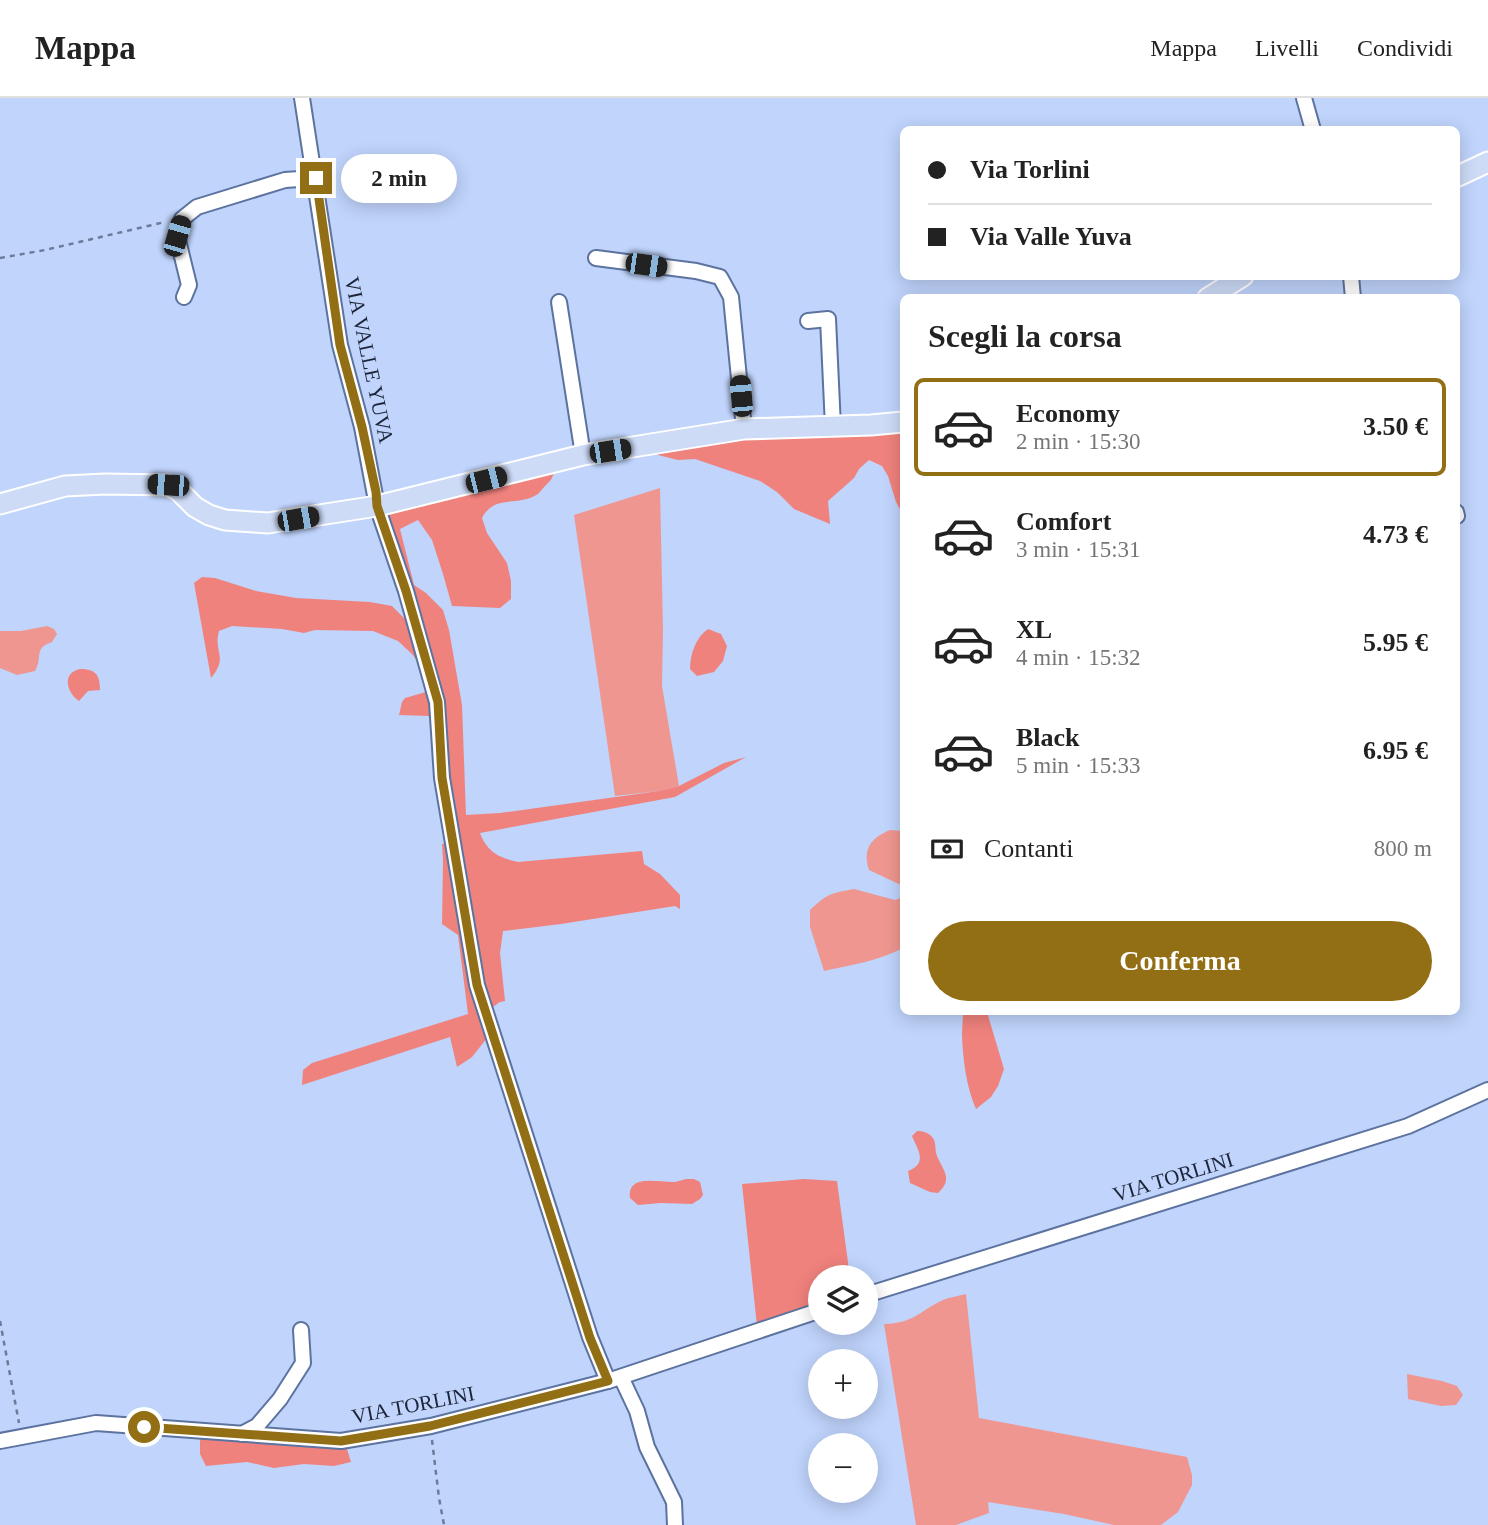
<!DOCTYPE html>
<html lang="it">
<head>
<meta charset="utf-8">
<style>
  body { margin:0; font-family:Georgia,serif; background:#f6f6f6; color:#222; height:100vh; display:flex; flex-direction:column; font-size:26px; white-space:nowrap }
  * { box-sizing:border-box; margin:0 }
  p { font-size:23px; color:#767676 }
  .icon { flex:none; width:38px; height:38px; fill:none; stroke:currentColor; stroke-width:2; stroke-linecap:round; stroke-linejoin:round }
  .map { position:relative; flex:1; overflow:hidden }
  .details { position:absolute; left:900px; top:196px; width:560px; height:721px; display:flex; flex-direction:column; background:#fff; border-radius:10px; box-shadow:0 4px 18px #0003 }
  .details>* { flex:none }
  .top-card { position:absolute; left:900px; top:28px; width:560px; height:154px; border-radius:10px; box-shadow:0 4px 18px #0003; display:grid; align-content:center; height:154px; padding:0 28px; background:#fff }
  .tools { position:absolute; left:808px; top:1167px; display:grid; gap:14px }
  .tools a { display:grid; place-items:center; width:70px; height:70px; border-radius:50%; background:#fff; box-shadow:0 4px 18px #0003; font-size:35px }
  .end { position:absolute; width:32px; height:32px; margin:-16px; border:9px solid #926e15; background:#fff; box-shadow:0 0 0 4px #fff }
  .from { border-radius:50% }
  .bubble { position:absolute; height:49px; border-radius:24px; background:#fff; box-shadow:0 4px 18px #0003; font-size:23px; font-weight:800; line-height:49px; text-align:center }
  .car { position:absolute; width:21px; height:42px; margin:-21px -10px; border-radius:9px; box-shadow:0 0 5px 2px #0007; background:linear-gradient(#222 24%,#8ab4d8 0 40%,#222 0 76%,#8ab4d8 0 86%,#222 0) }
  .top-card b { display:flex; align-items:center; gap:24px; height:66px; font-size:26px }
  .top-card b+b { border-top:2px solid #e0e0e0 }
  .top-card i { width:18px; height:18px; background:#222 }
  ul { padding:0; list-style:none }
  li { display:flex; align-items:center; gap:21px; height:98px; margin:0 14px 10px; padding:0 14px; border:4px solid transparent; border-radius:10px }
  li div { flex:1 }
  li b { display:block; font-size:26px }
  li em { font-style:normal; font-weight:800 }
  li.selected { border-color:#926e15 }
  li>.icon { width:63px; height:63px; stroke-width:1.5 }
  h2 { padding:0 28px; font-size:32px; line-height:84px }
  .pay { display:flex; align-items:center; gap:18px; height:77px; padding:0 28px; font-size:26px }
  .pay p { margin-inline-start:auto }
  .button { display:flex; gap:14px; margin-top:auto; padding:14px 28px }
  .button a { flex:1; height:80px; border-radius:42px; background:#926e15; color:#fff; font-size:28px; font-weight:800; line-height:80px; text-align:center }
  header { display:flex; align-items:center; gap:42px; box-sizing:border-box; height:98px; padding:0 35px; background:#fff; border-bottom:2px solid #e0e0e0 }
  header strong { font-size:33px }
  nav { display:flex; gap:38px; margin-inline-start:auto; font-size:24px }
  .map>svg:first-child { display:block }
  .green { fill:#f09691 }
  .forest { fill:#f0827d }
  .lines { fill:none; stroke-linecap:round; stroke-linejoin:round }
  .minor-casing { stroke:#5c739f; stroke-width:18 }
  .major-casing { stroke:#fff; stroke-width:23 }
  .path { stroke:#6c7b98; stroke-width:2.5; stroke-dasharray:5 5; stroke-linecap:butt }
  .minor { stroke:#fff; stroke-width:14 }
  .major { stroke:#cddbf7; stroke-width:19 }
  .route { stroke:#926e15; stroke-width:9 }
  .labels { text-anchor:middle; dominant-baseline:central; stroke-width:7; stroke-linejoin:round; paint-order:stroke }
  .street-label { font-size:21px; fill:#1c2538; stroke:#c0d4fc }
</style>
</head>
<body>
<header>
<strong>Mappa</strong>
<nav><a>Mappa</a><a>Livelli</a><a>Condividi</a></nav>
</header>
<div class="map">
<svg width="1488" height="1427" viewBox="0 0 1488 1427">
  <rect width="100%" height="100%" fill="#c0d4fc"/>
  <!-- green -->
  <g class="green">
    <polygon points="660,390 663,532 662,588 679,688 659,693 615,698 574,417"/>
    <path d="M47,528l7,3 3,5 -5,8c-19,6 -9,16 -17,29l-18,4 -17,-7v-37h21z"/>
    <path d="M890,732l13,1v55l-34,-16c-7,-21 2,-32 21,-40z"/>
    <path d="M854,791l41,11 8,-3v51c-25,13 -52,17 -79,23l-14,-44v-17c17,-16 21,-17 44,-21z"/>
    <path d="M966,1196l13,124 208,39 5,18v10l-14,27 -17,13h-47l-50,-11 -76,-12 1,11 -33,12h-40l-32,-201c31,-1 35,-13 59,-24 7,-3 16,-4 23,-6z"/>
    <polygon points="1407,1276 1442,1283 1457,1288 1463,1297 1456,1307 1441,1308 1408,1301"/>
  </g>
  <!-- forest -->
  <g class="forest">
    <polygon points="903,328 903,417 896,404 888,378 882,368 869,362 859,371 854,380 828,403 830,426 794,411 777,394 760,383 695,361 678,362 658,357 650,351 748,337"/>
    <path d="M554,367c0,10 -1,14 -8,20 -3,3 -5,6 -8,9 -19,13 -44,0 -56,24l5,15 20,30 4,18v18l-11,9 -48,-2 -9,-32 -11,-34 -14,-20 -18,9 14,56 12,8 17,17 6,20 13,75 4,110 34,-2 159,-22 20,-5 45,-23 22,-6 -71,40 -195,36c7,19 19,25 38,29l124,-11 2,13 16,10 20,21v14l-5,-3 -114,18 -58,7 -3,22 5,48 -5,1 -10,7 5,19 -23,29 -15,10 -7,-30 -148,48 1,-15 9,-7 156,-49 -10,-79 -16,-11 1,-64 -1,-16 16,-2 -12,-62 -4,-60 -14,-4 -29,-1 3,-13 3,-4 21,-6 1,-10 -5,-14 -10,-14 -14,-13 -25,-10 -58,-1 -11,3 -22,-4 -50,-3 -13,5c-6,22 10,25 -8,47l-17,-95 8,-6 13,1 41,13 40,7 74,4 22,4 12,12 12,-3 -31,-104z"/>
    <path d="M708,531l13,5 6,12 -4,15 -9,11 -17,4 -7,-7c0,-15 6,-32 18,-40z"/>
    <path d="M80,571c16,0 20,6 20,21l-12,1 -9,10c-12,-8 -18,-28 1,-32z"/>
    <path d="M963,914h24l17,57 -6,17 -7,11 -15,12c-10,-23 -13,-49 -14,-74 0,-7 1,-15 1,-23z"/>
    <path d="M917,1033c5,0 11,1 15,6 4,4 3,10 4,16 5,16 19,25 2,40l-8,-1 -20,-9 -2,-12c21,-8 9,-22 4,-35z"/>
    <path d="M686,1081h8l6,3 3,13 -3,4 -8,5 -31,-1 -23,2 -8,-7c-3,-25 30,-15 45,-16 4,-1 8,-2 11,-3z"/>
    <polygon points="804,1081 837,1083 850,1179 821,1180 821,1207 757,1228 742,1086"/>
    <polygon points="200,1340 311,1349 346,1348 351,1364 334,1368 304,1366 274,1370 247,1364 206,1368 200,1356"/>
  </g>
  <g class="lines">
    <!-- minor casing -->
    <g class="minor-casing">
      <g id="minor">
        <polyline points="302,0 340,247 362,329 377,408 406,493 437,604 442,680 477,887 590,1239 608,1283"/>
        <polyline points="1304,0 1313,32"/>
        <polyline points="596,160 696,173 720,179 731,199 744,331"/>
        <polyline points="1351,178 1353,200"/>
        <polyline points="184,199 189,187 177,138 182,121 197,109 285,82 315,80"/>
        <polyline points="559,204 583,357"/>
        <polyline points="808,223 828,221 833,329"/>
        <polyline points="1456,414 1457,418"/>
        <polyline points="866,1197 1408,1028 1488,992"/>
        <polyline points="621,1279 637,1313 647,1349 674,1404 675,1427"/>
        <polyline points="242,1336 257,1328 280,1301 303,1265 301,1232"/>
        <polyline points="0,1343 96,1325 341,1343 431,1328 608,1283 821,1212"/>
      </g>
    </g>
    <!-- major casing -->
    <g class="major-casing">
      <g id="major">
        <polyline points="1456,79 1488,64"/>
        <polyline points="1208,200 1243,178"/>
        <polyline points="0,406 65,388 105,386 168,387 179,393 195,409 209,417 225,422 268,425 377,408 583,357 744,331 871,327 903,324"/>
      </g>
    </g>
    <!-- path -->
    <g class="path">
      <polyline points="0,160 45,152 165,124"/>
      <polyline points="0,1223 19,1325"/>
      <polyline points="432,1342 439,1400 444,1427"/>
    </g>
    <!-- minor -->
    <use href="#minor" class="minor"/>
    <!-- major -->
    <use href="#major" class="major"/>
  </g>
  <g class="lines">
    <!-- route -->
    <polyline class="route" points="144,1329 341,1343 430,1328 608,1283 590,1240 477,887 442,680 438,604 406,493 377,408 376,394 362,329 340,247 316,80"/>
  </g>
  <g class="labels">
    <!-- street labels -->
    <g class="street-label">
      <text transform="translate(369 262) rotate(78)">VIA VALLE YUVA</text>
      <text transform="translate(1173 1079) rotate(-17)">VIA TORLINI</text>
      <text transform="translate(413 1307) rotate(-11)">VIA TORLINI</text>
    </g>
  </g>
</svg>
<div class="tools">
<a><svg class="icon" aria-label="layers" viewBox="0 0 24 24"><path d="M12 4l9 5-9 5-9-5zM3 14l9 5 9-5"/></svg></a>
<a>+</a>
<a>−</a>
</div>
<i class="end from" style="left:144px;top:1329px"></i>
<i class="end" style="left:316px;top:80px"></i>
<div class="bubble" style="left:341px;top:56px;width:116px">2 min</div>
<i class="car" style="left:177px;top:138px;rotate:16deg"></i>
<i class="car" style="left:646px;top:167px;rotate:98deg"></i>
<i class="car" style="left:741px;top:298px;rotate:355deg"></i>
<i class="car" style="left:610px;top:353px;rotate:81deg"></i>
<i class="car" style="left:486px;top:382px;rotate:76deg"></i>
<i class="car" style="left:168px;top:387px;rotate:274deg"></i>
<i class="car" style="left:298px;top:421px;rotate:80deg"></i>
<div class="top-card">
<b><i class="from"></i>Via Torlini</b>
<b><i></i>Via Valle Yuva</b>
</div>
<section class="details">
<h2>Scegli la corsa</h2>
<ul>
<li class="selected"><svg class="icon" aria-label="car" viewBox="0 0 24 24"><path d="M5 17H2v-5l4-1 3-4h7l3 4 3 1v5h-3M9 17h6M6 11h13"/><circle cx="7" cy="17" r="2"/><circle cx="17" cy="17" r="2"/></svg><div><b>Economy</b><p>2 min · 15:30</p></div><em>3.50 €</em></li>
<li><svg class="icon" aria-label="car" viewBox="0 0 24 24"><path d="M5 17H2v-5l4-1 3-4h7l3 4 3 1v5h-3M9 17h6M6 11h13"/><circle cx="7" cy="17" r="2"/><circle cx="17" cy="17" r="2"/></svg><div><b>Comfort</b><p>3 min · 15:31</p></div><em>4.73 €</em></li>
<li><svg class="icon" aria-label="car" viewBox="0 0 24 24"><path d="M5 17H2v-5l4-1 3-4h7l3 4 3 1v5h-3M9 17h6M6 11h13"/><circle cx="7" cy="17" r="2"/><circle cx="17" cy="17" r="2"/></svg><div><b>XL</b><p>4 min · 15:32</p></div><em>5.95 €</em></li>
<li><svg class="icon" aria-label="car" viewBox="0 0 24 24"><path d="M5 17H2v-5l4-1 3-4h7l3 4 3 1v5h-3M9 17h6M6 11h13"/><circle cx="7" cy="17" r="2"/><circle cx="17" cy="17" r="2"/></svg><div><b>Black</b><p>5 min · 15:33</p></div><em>6.95 €</em></li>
</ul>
<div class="pay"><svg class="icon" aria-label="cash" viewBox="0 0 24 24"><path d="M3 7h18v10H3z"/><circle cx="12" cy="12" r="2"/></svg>Contanti<p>800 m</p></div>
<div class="button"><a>Conferma</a></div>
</section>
</div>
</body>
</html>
